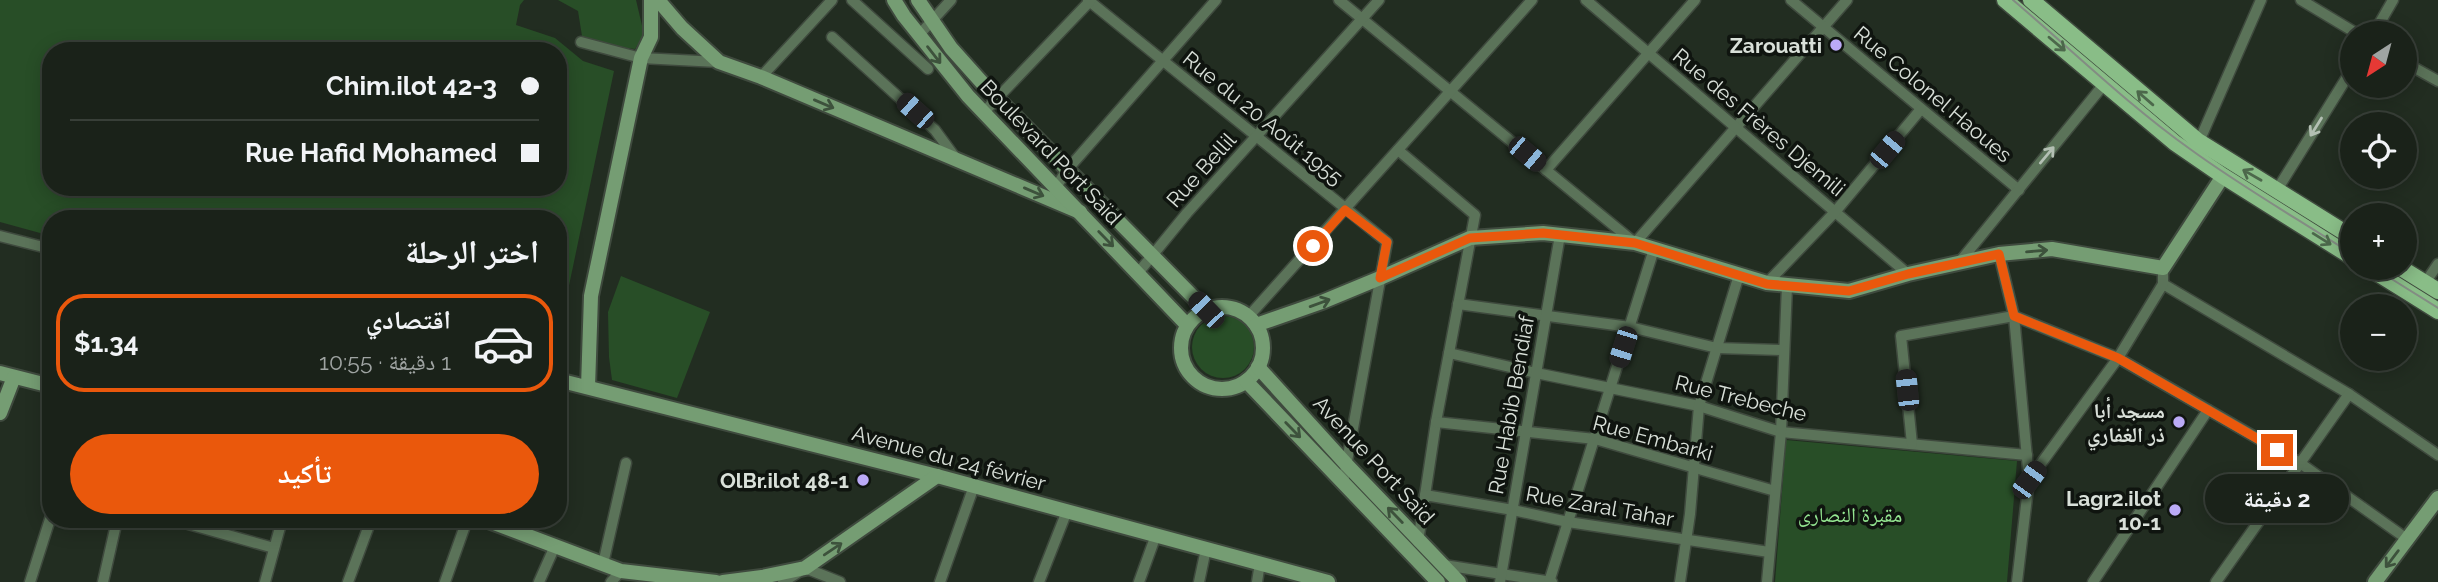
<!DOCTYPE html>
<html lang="ar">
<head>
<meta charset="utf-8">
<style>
  body { margin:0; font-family:Raleway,"Noto Naskh Arabic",sans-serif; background:#272f26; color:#f1f3f6; direction:rtl; height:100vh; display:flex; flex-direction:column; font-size:26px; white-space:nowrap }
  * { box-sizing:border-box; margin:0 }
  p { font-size:23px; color:#9fa4a2 }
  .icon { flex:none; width:38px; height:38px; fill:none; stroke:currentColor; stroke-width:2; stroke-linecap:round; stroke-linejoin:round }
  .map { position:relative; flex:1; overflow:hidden; direction:ltr }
  .side { position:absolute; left:42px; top:210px; width:525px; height:318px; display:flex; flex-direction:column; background:#1a2219; border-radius:28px; box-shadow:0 4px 18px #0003,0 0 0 2px #383f38; direction:rtl }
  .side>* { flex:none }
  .top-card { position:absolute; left:42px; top:42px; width:525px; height:154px; border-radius:28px; box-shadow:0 4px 18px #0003,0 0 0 2px #383f38; direction:rtl; display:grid; align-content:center; height:154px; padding:0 28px; background:#1a2219 }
  .needle { width:46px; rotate:216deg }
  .buttons { position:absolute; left:2340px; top:21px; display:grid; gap:14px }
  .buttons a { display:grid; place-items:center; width:77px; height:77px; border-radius:50%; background:#1a2219; box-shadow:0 4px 18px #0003,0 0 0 2px #383f38; font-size:35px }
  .end { position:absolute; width:32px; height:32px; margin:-16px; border:9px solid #ea580c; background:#fff; box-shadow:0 0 0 4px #fff }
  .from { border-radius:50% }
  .bubble { position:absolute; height:49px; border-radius:24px; background:#1a2219; box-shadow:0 4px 18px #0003,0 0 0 2px #383f38; font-size:23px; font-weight:700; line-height:49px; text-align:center; direction:rtl }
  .car { position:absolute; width:21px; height:42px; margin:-21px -10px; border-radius:9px; box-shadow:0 0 5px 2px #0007; background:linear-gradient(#222 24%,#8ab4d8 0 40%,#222 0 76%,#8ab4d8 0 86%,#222 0) }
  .top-card b { display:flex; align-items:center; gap:24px; height:66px; font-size:26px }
  .top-card b+b { border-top:2px solid #383f38 }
  .top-card i { width:18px; height:18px; background:#f1f3f6 }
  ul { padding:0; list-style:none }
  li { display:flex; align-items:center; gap:21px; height:98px; margin:0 14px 10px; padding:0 14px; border:4px solid transparent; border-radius:28px }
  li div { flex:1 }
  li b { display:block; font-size:26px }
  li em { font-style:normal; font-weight:700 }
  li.active { border-color:#ea580c }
  li>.icon { width:63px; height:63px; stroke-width:1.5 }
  h2 { padding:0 28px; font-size:32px; line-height:84px }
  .cta { display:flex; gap:14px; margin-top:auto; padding:14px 28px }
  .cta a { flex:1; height:80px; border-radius:42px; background:#ea580c; color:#fff; font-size:28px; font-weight:700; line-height:80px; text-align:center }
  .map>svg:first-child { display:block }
  .green { fill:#284e27; fill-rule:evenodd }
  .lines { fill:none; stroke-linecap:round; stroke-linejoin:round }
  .street-casing { stroke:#3f4a3e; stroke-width:13 }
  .secondary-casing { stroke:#3f4a3e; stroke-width:18 }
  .primary-casing { stroke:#3f4a3e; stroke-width:19 }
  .street { stroke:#5b7359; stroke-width:10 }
  .secondary { stroke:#759d73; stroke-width:14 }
  .primary { stroke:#89bd87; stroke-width:16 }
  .tram { stroke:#838c83; stroke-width:2 }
  .oneway { stroke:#4c684b }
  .oneway2 { stroke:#3d523c }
  .oneway3 { stroke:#b3bfb3 }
  .route { stroke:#ea580c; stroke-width:9 }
  .poi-dot { fill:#baaaf6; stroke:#0f140f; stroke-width:2.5 }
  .labels { text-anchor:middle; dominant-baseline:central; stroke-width:7; stroke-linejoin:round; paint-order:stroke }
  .poi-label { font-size:21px; font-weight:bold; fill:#d9e0d9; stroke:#0f140f; text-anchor:end }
  .street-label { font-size:21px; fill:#d9e0d9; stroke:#0f140f }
  .park-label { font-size:21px; fill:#94e691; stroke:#0f140f }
</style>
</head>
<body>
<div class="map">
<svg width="2438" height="582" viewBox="0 0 2438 582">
  <rect width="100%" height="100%" fill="#222d21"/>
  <!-- green -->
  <g class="green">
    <path d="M0,0h524l-4,5 -4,20 39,13 28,23 31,10 -56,267v-119h-507v17l-51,-14zM51,51h507v136h-507z"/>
    <polygon points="558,0 636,0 644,34 635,49 610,46 582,36 578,11"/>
    <polygon points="621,276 710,312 677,398 612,380 609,357 608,312"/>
    <circle cx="1223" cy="347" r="31"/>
    <polygon points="1786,440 2017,461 2007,582 1775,582"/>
  </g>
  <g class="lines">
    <!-- street casing -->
    <g class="street-casing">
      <g id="street">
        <polyline points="852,0 928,69"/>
        <polyline points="1088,0 1387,242 1343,483"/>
        <polyline points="1339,0 1635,243 1847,0"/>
        <polyline points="1586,0 1908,274"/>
        <polyline points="1791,0 2019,190"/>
        <polyline points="2301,0 2356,33"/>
        <polyline points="2374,33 2393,0"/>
        <polyline points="919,35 951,0"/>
        <polyline points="832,37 935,130 957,160"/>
        <polyline points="581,42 641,58 718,62"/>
        <polyline points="2404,62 2438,81"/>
        <polyline points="761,77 832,0"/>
        <polyline points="984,112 1091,0"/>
        <polyline points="2198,144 2261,0"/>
        <polyline points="1398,150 1475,215 1436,422 1418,542"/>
        <polyline points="1546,170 1695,0"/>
        <polyline points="1056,187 1067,170 1216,0"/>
        <polyline points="2277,190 2352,69"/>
        <polyline points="0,236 51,249"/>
        <polyline points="1999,254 2014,316 2029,480 2017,582"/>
        <polyline points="1958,264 2105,83"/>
        <polyline points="1138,273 1187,213 1379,0"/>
        <polyline points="1767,283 1835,212 1921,109"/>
        <polyline points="2425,283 2438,264"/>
        <polyline points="2163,284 2349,394 2438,455"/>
        <polyline points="1458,304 1630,327 1717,348 1784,350"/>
        <polyline points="1248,317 1532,0"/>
        <polyline points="1449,353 1536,373 1699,406 1781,432 2027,455"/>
        <polyline points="1436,422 1595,439 1775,491"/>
        <polyline points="1912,444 1901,336 2014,316 2118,358 2300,463 2407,539"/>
        <polyline points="2029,480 2118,358 2163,284 2163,268"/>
        <polyline points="1425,495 1513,510 1568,522 1769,552"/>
        <polyline points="174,520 274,548"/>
        <polyline points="603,564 626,463"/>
        <polyline points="1444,565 1552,582"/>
        <polyline points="30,582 51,516"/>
        <polyline points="103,582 117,520"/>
        <polyline points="265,582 282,520"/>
        <polyline points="348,582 371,520"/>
        <polyline points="445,582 467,520"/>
        <polyline points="539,582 555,546"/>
        <polyline points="611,582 621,571"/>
        <polyline points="783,582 805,568 840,582"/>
        <polyline points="940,582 974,486"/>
        <polyline points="1039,582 1067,511"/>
        <polyline points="1139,582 1156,535"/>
        <polyline points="1199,582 1206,549"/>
        <polyline points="1257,582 1260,563"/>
        <polyline points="1500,582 1560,235"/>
        <polyline points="1549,582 1654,249"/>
        <polyline points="1680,582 1690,514 1699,406 1739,275"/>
        <polyline points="1767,582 1781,432 1787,286"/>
        <polyline points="2093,582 2208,410"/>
        <polyline points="2216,582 2349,394"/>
      </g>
    </g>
    <!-- secondary casing -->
    <g class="secondary-casing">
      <g id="secondary">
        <polyline points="658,0 682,28 719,62 761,77 1080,212"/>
        <polyline points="894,0 904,16 968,96 1187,325"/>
        <polyline points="918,0 951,48 985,86 1206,310"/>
        <circle cx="1222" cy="348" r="41"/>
        <polyline points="1256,325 1322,302 1380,278 1470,238 1543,233 1635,243 1767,283 1849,291 1908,274 1999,254 2052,249 2163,268 2223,176"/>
        <polyline points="1258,367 1347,465 1459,582"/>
        <polyline points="0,373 51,386"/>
        <polyline points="558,380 937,476 1328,582"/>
        <polyline points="1246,381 1438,582"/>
        <polyline points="588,387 591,296 641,58 651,37 651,0"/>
        <polyline points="0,413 14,377"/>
        <polyline points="486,520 621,571 716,582"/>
        <polyline points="723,582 762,577 805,568 937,476"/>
        <polyline points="2375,582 2438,498"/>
      </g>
    </g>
    <!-- primary casing -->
    <g class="primary-casing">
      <g id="primary">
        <polyline points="2005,0 2175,143 2223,176 2352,257"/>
        <polyline points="2031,0 2198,141 2352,237"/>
        <polyline points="2369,268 2438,311"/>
        <polyline points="2401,268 2438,291"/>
      </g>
    </g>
    <!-- street -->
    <use href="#street" class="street"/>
    <!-- secondary -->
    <use href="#secondary" class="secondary"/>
    <!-- primary -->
    <use href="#primary" class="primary"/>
    <!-- tram -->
    <g class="tram">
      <path d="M2013,0c59,50 114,104 177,149 52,38 108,70 162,105"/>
      <polyline points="2374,268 2438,308"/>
    </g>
  </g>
  <!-- one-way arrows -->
  <defs><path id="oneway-shaft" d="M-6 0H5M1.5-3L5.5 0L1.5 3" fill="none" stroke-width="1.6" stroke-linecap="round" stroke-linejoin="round" transform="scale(1.75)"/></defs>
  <g class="oneway">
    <use href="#oneway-shaft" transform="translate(2057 44) rotate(40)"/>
    <use href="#oneway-shaft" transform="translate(2145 98) rotate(-139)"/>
    <use href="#oneway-shaft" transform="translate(2252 175) rotate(-150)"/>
    <use href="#oneway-shaft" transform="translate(2322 239) rotate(32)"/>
  </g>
  <g class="oneway2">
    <use href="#oneway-shaft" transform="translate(934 55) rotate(52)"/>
    <use href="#oneway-shaft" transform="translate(824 104) rotate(23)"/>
    <use href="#oneway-shaft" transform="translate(1034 192) rotate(23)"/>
    <use href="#oneway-shaft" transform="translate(1106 239) rotate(46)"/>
    <use href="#oneway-shaft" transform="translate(2037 251) rotate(-5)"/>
    <use href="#oneway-shaft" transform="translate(1320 303) rotate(-20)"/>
    <use href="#oneway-shaft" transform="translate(1293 430) rotate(46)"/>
    <use href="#oneway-shaft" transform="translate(1395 515) rotate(-134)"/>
    <use href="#oneway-shaft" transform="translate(833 549) rotate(-34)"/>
    <use href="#oneway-shaft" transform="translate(2392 559) rotate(127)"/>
  </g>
  <g class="oneway3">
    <use href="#oneway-shaft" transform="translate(2316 127) rotate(122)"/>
    <use href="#oneway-shaft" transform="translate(2047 155) rotate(-50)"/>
  </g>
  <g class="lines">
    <!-- route -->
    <polyline class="route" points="1313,246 1345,210 1387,242 1380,278 1470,238 1543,233 1635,243 1767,284 1849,291 1908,274 1999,254 2014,316 2118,358 2277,450"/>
  </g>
  <!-- markers -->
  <g class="poi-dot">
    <circle cx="1836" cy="45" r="7"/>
    <circle cx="2179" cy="422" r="7"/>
    <circle cx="863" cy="480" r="7"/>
    <circle cx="2175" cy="510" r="7"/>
  </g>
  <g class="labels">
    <!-- poi labels -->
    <g class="poi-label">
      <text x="1822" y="45">Zarouatti</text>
      <text x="2165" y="410">مسجد أبا<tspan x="2165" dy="24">ذر الغفاري</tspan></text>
      <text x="849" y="480">OlBr.ilot 48-1</text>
      <text x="2161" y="498">Lagr2.ilot<tspan x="2161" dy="24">10-1</tspan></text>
    </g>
    <!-- street labels -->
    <g class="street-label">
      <text transform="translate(1933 94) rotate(40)">Rue Colonel Haoues</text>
      <text transform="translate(1263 118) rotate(39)">Rue du 20 Août 1955</text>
      <text transform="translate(1759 122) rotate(40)">Rue des Frères Djemili</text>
      <text transform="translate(1051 152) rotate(46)">Boulevard Port Saïd</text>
      <text transform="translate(1201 170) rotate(-48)">Rue Bellil</text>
      <text transform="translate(1741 398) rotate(14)">Rue Trebeche</text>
      <text transform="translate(1511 405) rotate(-80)">Rue Habib Bendiaf</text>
      <text transform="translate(1653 438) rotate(15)">Rue Embarki</text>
      <text transform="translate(949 458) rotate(15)">Avenue du 24 février</text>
      <text transform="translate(1374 460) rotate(47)">Avenue Port Saïd</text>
      <text transform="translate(1600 506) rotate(10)">Rue Zaral Tahar</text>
    </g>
    <!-- park labels -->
    <g class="park-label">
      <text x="1850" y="514">مقبرة النصارى</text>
    </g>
  </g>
</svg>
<div class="buttons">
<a><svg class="needle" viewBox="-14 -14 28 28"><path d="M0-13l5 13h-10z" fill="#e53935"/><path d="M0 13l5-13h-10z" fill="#9fa4a2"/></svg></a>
<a><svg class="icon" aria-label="locate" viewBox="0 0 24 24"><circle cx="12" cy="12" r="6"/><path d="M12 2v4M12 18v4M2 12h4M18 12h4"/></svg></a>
<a>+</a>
<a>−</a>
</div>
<i class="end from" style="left:1313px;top:246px"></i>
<i class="end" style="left:2277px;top:450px"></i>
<div class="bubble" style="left:2205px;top:474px;width:144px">2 دقيقة</div>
<i class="car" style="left:915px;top:111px;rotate:312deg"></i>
<i class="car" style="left:1887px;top:150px;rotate:40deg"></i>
<i class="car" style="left:1527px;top:154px;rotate:130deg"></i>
<i class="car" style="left:1206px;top:310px;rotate:316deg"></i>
<i class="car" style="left:1623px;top:347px;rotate:198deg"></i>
<i class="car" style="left:1907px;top:390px;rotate:354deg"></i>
<i class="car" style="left:2029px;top:480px;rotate:36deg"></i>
<div class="top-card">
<b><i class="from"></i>Chim.ilot 42-3</b>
<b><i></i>Rue Hafid Mohamed</b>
</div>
<section class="side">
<h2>اختر الرحلة</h2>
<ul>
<li class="active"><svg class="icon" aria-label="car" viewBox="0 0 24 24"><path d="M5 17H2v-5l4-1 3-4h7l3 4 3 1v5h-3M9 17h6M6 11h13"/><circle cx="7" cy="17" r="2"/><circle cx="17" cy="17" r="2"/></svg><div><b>اقتصادي</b><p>1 دقيقة · 10:55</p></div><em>$1.34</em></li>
</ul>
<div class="cta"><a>تأكيد</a></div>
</section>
</div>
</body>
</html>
